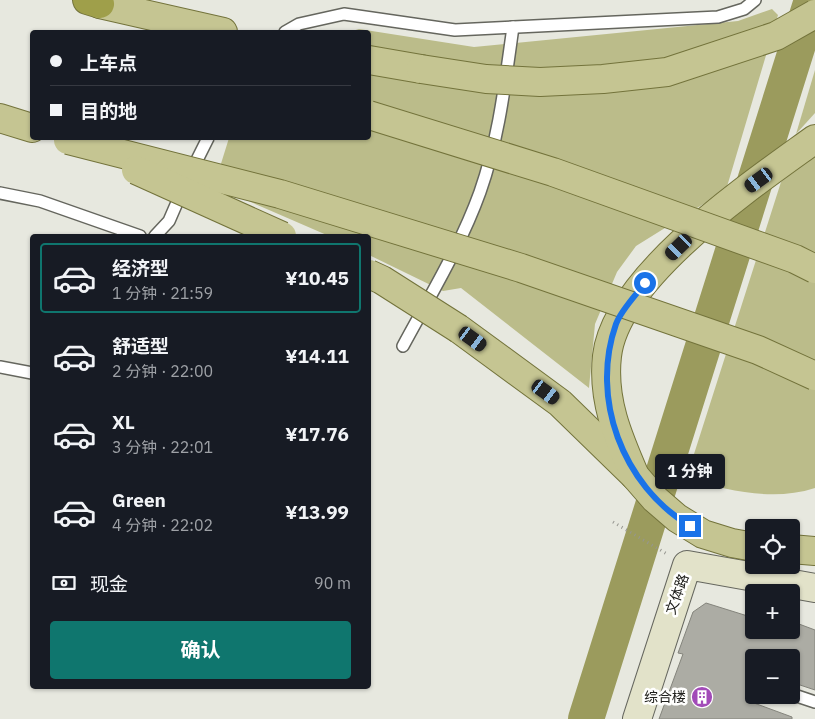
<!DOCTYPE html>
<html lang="zh">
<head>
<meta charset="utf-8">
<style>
  body { margin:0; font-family:"IBM Plex Sans","Noto Sans SC",sans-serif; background:#242831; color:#f1f3f6; height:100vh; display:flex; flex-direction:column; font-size:19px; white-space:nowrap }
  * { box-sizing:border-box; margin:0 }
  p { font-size:16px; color:#9ea1a6 }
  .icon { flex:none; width:28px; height:28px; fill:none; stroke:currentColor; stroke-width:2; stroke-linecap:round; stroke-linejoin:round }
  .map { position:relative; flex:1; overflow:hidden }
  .details { position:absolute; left:30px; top:234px; width:341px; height:455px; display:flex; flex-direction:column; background:#171b24; border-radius:5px; box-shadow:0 1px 4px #0004 }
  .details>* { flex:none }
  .top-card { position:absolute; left:30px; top:30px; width:341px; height:110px; border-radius:5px; box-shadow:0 1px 4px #0004; display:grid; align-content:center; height:110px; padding:0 20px; background:#171b24 }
  .buttons { position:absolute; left:745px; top:519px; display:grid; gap:10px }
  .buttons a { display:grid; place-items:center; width:55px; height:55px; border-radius:5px; background:#171b24; box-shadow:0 1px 4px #0004; font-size:25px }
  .end { position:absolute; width:22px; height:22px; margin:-11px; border:6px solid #1a73e8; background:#fff; box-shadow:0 0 0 2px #fff }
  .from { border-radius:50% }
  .bubble { position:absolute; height:35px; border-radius:5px; background:#171b24; box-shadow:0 1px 4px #0004; font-size:16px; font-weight:700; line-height:35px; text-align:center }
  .car { position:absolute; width:15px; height:30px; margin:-15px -8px; border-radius:6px; box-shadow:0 0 4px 1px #0007; background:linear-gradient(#222 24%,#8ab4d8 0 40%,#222 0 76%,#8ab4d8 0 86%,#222 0) }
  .top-card b { display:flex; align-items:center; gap:18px; height:48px; font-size:19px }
  .top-card b+b { border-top:1px solid #363941 }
  .top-card i { width:12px; height:12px; background:#f1f3f6 }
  ul { padding:9px 0 0; list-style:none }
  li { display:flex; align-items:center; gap:15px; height:70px; margin:0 10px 8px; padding:0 10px; border:2px solid transparent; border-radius:5px }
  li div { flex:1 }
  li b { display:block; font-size:19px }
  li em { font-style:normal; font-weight:700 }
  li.selected { border-color:#0f766e }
  li>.icon { width:45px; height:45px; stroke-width:1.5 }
  .pay { display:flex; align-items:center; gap:12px; height:55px; padding:0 20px; font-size:19px }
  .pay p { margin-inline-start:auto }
  .cta { display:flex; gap:10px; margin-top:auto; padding:10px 20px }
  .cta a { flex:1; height:58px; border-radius:5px; background:#0f766e; color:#fff; font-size:20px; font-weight:700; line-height:58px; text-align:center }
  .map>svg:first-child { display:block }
  .green { fill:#bbbc8a }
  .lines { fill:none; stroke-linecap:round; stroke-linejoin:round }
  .river { stroke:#9b9b5d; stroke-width:36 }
  .building { fill:#acaca4; stroke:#84847c }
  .lane-casing { stroke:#65665e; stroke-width:14 }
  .secondary-casing { stroke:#65665e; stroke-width:30 }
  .primary-casing { stroke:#73733b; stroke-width:30 }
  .highway-casing { stroke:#73733b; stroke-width:30 }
  .path { stroke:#969690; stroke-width:3; stroke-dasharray:1 4; stroke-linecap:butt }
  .lane { stroke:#fff; stroke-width:11 }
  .secondary { stroke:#e2e2c9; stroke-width:28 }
  .primary { stroke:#c5c592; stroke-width:28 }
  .highway { stroke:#9f9f4a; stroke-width:28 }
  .primary-bridge-casing { stroke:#73733b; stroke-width:30; stroke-linecap:butt }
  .primary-bridge { stroke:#c5c592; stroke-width:28 }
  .route { stroke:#1a73e8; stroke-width:6 }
  .labels { text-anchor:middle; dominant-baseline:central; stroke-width:5; stroke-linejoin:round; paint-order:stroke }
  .street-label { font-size:14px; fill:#21211e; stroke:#fffffe }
  .poi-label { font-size:14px; fill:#21211e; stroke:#fffffe; text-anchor:end }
</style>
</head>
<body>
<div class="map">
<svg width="815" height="719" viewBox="0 0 815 719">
  <rect width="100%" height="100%" fill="#e7e8df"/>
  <!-- green -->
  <g class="green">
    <polygon points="772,9 778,15 726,190 636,246 617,272 595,324 589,388 461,288 443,291 369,255 369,236 329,236 214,186 229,138 369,138 369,32 349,32 359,29 474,47 738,21"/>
    <polygon points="815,70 815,113 796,134"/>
    <path d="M815,152v336c-43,14 -86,2 -129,-9l95,-297z"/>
  </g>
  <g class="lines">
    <!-- river -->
    <polyline class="river" points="586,719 812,0"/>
  </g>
  <!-- building -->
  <polygon class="building" points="706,603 754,618 754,630 791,630 791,621 815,630 815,690 791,682 791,658 754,658 754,703 792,717 792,719 659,719 683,654 678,653 693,612"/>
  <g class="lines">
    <!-- lane casing -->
    <g class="lane-casing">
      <g id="lane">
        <polyline points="285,32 299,24 344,14 455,30 718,17 744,9 755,0"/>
        <polyline points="191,172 208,138"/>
        <polyline points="0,193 40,201 140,236"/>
        <polyline points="155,236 169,221 182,191"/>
        <path d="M403,346c27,-50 58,-101 77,-154 19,-54 25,-109 33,-165"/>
        <polyline points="0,367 32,373"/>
        <polyline points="791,694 815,702"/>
      </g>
    </g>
    <!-- secondary casing -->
    <g class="secondary-casing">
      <polyline id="secondary" points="637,719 687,565 815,588"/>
    </g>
    <!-- primary casing -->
    <g class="primary-casing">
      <g id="primary">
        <polyline points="100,4 223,32"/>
        <polyline points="369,60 421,69"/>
        <polyline points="0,118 32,128"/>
        <polyline points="459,329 560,403 635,476 655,499 677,518 703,534 732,543 754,547"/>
        <path d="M635,476c-17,-39 -33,-76 -28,-120 9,-80 146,-172 208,-217"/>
        <polyline points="791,549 815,551"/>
      </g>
    </g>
    <!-- highway casing -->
    <g class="highway-casing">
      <polyline id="highway" points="87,0 100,4"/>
    </g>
    <!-- path -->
    <polyline class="path" points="613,522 667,554"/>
    <!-- lane -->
    <use href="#lane" class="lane"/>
    <!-- secondary -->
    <use href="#secondary" class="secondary"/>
    <!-- primary -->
    <use href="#primary" class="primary"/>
    <!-- highway -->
    <use href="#highway" class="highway"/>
    <!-- primary-bridge casing -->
    <g class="primary-bridge-casing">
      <g id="primary-bridge">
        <polyline points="421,69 486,79 540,82 603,79 667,72 776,36 815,14"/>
        <polyline points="369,115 553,172 795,259 815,269"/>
        <polyline points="68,140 280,194 521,268 758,350 815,376"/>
        <polyline points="136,170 282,236"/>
        <polyline points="369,274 382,280 459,329"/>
      </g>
    </g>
    <!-- primary-bridge -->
    <use href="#primary-bridge" class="primary-bridge"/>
  </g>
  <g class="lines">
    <!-- route -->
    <path class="route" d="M645,283c-9,12 -24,27 -29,41 -26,74 6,161 74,202"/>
  </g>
  <!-- icons -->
  <defs>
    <g id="building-disc" transform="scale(1.125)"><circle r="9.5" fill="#a24bb8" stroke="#fffffe"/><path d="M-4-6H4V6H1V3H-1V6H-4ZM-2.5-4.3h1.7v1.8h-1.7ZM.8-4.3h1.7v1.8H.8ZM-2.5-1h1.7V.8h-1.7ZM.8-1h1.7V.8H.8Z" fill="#fff"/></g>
  </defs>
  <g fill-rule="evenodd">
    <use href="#building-disc" x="702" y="697"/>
  </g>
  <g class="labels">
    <!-- street labels -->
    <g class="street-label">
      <text transform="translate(677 594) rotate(-70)">文体路</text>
    </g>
    <!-- poi labels -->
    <g class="poi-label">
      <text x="686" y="697">综合楼</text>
    </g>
  </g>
</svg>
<div class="buttons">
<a><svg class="icon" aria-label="locate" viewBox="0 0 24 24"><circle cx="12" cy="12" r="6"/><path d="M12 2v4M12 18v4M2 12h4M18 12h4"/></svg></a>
<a>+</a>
<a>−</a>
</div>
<i class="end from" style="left:645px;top:283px"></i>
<i class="end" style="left:690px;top:526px"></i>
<div class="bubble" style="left:655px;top:454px;width:70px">1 分钟</div>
<i class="car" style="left:759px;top:180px;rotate:234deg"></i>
<i class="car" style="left:679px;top:247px;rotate:226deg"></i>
<i class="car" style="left:473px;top:339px;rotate:126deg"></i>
<i class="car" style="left:546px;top:392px;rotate:126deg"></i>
<div class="top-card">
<b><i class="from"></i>上车点</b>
<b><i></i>目的地</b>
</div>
<section class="details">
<ul>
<li class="selected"><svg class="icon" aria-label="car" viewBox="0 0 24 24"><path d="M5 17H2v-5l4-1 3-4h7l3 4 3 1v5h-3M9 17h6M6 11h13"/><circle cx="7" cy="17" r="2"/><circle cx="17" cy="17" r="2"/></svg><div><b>经济型</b><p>1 分钟 · 21:59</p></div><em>¥10.45</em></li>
<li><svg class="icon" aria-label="car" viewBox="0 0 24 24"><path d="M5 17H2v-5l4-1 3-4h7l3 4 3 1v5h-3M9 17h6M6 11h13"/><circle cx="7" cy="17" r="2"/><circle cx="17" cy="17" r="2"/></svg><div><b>舒适型</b><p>2 分钟 · 22:00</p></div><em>¥14.11</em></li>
<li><svg class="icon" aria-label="car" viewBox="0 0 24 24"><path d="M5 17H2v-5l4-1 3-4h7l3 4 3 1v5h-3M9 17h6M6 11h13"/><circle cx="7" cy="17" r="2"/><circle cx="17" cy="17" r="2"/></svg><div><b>XL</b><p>3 分钟 · 22:01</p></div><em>¥17.76</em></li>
<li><svg class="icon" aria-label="car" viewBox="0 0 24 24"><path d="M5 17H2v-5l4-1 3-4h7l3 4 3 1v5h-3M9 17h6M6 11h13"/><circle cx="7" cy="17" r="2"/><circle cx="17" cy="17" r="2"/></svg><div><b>Green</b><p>4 分钟 · 22:02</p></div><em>¥13.99</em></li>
</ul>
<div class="pay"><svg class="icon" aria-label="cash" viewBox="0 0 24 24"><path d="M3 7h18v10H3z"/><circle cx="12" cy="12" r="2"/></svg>现金<p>90 m</p></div>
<div class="cta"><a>确认</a></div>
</section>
</div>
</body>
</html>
